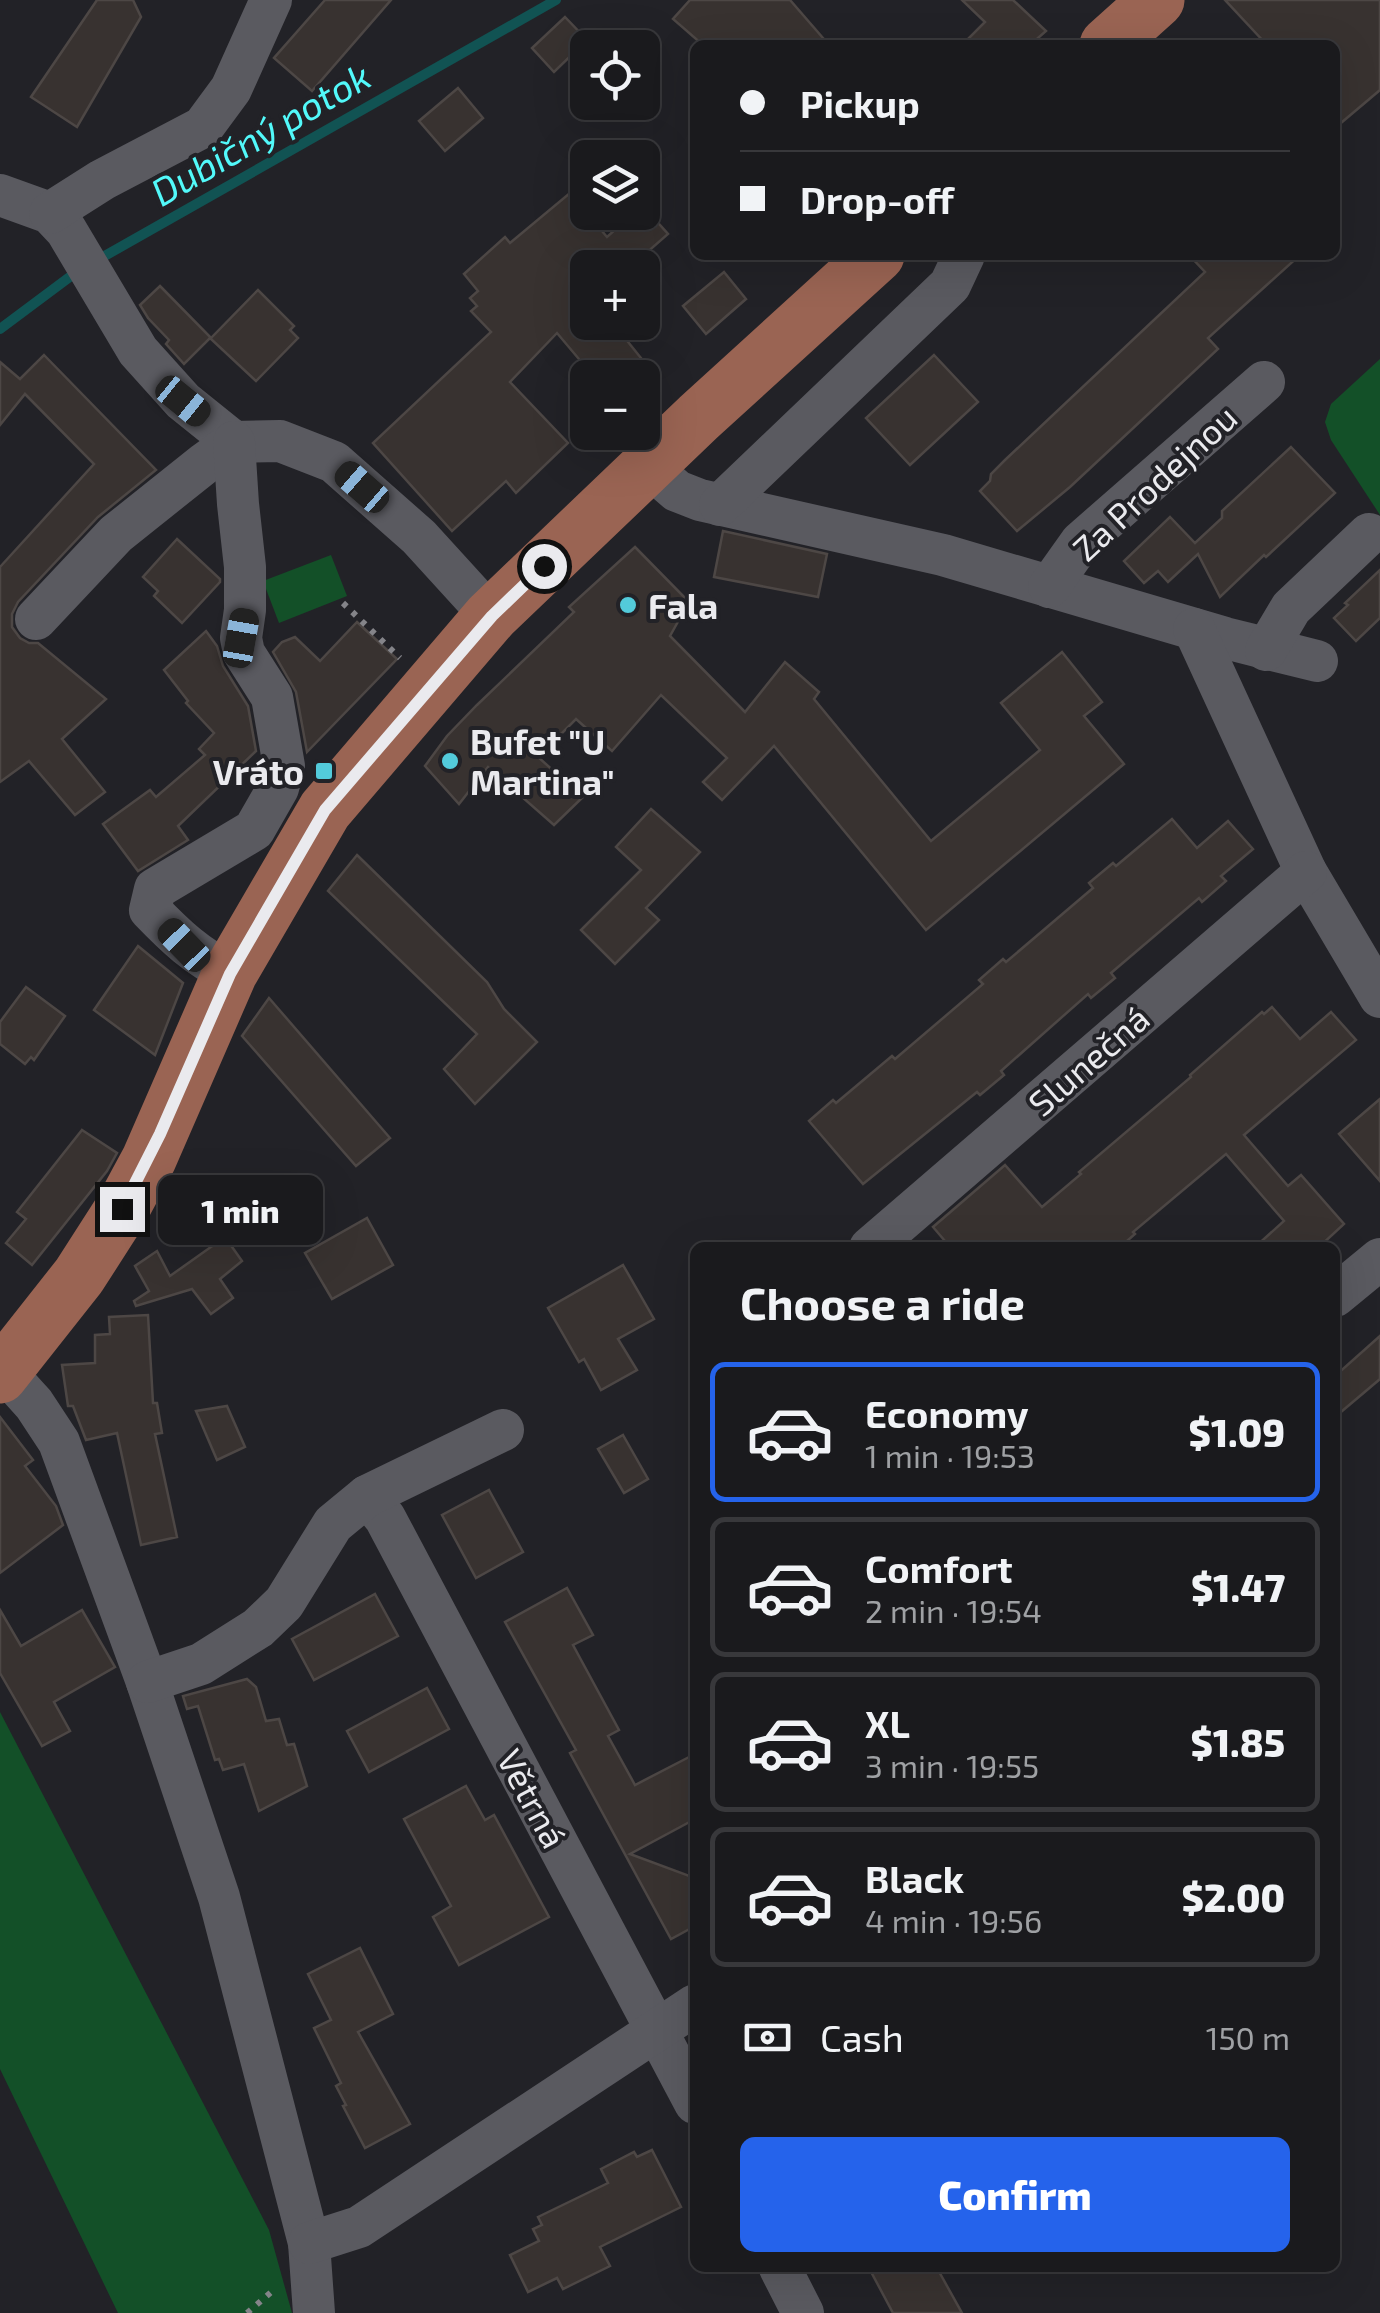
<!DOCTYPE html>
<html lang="en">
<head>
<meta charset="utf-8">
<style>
  body { margin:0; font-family:"Exo 2",sans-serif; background:#27272a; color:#f1f3f6; height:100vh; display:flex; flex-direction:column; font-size:38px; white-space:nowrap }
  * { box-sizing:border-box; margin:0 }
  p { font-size:32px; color:#9fa1a4 }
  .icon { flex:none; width:55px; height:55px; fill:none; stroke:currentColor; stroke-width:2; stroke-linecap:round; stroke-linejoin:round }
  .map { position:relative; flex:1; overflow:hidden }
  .drawer { position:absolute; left:690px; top:1242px; width:650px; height:1030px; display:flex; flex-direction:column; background:#1a1a1d; border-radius:15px; box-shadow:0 10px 40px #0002,0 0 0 2px #38383b }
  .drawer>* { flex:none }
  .hud { position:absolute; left:690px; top:40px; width:650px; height:220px; border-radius:15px; box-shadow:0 10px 40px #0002,0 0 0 2px #38383b; display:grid; align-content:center; height:220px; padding:0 50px; background:#1a1a1d }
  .fabs { position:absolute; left:570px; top:30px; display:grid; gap:20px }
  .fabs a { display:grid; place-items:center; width:90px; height:90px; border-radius:15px; background:#1a1a1d; box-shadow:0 10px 40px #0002,0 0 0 2px #38383b; font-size:50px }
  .end { position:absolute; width:45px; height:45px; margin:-22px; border:12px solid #eaeaee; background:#111; box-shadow:0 0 0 5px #111 }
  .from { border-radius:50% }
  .bubble { position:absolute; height:70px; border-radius:15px; background:#1a1a1d; box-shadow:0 10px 40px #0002,0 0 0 2px #38383b; font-size:32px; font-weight:800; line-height:70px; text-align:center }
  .car { position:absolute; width:30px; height:60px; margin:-30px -15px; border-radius:12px; box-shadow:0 0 8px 2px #0007; background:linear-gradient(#222 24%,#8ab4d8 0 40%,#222 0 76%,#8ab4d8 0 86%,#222 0) }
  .hud b { display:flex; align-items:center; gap:35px; height:95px; font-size:38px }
  .hud b+b { border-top:2px solid #38383b }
  .hud i { width:25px; height:25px; background:#f1f3f6 }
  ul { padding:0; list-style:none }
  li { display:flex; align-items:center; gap:30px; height:140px; margin:0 20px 15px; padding:0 30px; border:5px solid #38383b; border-radius:15px }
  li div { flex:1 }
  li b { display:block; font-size:38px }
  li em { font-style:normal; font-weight:800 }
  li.current { border-color:#2563eb }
  li>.icon { width:90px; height:90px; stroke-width:1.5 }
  h2 { padding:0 50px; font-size:45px; line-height:120px }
  .pay { display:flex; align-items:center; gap:25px; height:110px; padding:0 50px; font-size:38px }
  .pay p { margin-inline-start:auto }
  .action { display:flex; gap:20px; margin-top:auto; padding:20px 50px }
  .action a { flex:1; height:115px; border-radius:15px; background:#2563eb; color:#fff; font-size:40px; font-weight:800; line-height:115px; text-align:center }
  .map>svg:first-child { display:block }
  .green { fill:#135028 }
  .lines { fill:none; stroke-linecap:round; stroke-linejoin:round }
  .stream { stroke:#115353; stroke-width:10 }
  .building { fill:#383230; stroke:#4d4745; stroke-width:2.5 }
  .path { stroke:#848489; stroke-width:6; stroke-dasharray:5 8; stroke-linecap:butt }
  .minor { stroke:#5a5a60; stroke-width:42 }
  .major { stroke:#9a6453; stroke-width:55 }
  .route { stroke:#eaeaee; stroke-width:12 }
  .poi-dot { fill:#53cbdb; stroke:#222227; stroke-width:4 }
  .labels { text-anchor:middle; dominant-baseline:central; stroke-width:8; stroke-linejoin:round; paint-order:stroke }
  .street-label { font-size:35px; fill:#eaeaee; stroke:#222227 }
  .poi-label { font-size:35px; font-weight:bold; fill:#eaeaee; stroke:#222227; text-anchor:start }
  .water-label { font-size:38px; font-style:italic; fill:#52f9fa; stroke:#222227 }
</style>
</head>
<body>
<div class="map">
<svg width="1380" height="2313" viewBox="0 0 1380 2313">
  <rect width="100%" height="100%" fill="#222227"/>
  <!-- green -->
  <g class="green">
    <polygon points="1380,359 1380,515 1331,440 1325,422 1331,404"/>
    <polygon points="331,555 347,596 279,623 263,581"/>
    <polygon points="0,1712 269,2230 292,2313 118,2313 0,2069"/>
  </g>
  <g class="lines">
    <!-- stream -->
    <g class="stream">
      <polyline points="94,262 556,0"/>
      <polyline points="0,329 79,270"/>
    </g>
  </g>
  <!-- building -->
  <g class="building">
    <polygon points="97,0 133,0 141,17 77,127 31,97"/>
    <polygon points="325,0 391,0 312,91 274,58"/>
    <polygon points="690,0 790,0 829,45 703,45 673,19"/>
    <polygon points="962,0 1013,0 1046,31 1030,45 962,45 985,22"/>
    <polygon points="1225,0 1380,0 1380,90 1335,128 1335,45 1267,45"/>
    <polygon points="565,17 587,40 554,72 532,48"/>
    <polygon points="458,88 483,118 445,151 419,121"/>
    <polygon points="570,193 607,237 635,212 642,212 643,206 668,234 629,268 588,268 588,322 612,322 657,378 595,378 557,333 510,382 568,443 516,493 506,481 452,531 373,443 491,332 471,311 477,306 470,298 478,291 464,274 505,237 510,243"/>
    <polygon points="1189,255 1300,255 1208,338 1218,349 1070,487 1017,531 980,491 990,481 991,474 1005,460 1205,272"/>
    <polygon points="724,272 746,299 706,334 683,306"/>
    <polygon points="160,286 211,338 258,290 294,326 290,330 298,338 256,381 210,338 184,364 166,344 169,340 148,318 140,305"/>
    <polygon points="44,355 156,470 98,517 18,602 12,614 12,627 20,638 29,643 38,643 106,699 62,739 105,792 75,815 29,761 0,782 0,567 94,464 25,394 0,425 0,362 20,379"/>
    <polygon points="934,355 978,402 910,465 866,418"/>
    <polygon points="1291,447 1335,493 1266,557 1264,555 1220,597 1198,554 1168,582 1158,571 1144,583 1124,561 1170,517 1195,543 1222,518 1222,511"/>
    <polygon points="723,531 827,554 818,597 714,577"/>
    <polygon points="177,539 220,579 220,582 182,623 154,596 158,591 143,577"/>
    <polygon points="635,547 689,602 670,636 745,712 785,662 819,692 814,699 931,841 1040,750 1001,703 1062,652 1102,702 1084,716 1124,764 926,930 774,746 722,800 703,782 727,758 661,695 612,751 576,719 538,757 583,797 554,825 488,767 459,804 425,766 447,736 477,705 574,612 569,607"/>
    <polygon points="1380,570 1380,618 1356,641 1334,618 1348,605 1345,603"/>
    <polygon points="357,622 397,659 307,752 296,692 273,652 282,642 295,637 320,661"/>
    <polygon points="206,631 217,646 223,666 248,706 256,751 178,826 188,840 138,871 103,824 150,790 156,797 205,755 199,749 214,733 186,703 188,701 164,670"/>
    <polygon points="651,809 700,852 646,908 659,920 615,964 581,930 641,870 616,847"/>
    <polygon points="1172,819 1197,848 1228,821 1253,849 1221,876 1226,881 1202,902 1199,898 1111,973 1115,978 1091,998 1088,994 1001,1071 1004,1075 980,1095 977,1092 863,1184 809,1121 833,1100 836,1103 892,1056 895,1059 983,984 979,980 1003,959 1006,962 1093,888 1089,883 1113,863 1116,866"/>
    <polygon points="357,855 487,982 504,1009 537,1042 475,1104 444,1069 477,1034 328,891"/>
    <polygon points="138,946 183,983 155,1055 94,1010"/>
    <polygon points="26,987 65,1016 34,1060 31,1057 25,1064 0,1044 0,1022"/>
    <polygon points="269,998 390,1138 356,1166 242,1036"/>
    <polygon points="1272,1007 1300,1039 1331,1012 1356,1040 1244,1135 1288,1186 1301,1175 1344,1224 1318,1248 1254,1248 1284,1221 1226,1154 1133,1232 1135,1234 1119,1248 951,1248 933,1227 1005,1165 1042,1207 1081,1174 1079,1172 1191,1077 1190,1075 1262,1012 1264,1014"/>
    <polygon points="1380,1099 1380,1181 1339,1134"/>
    <polygon points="82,1130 117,1153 107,1171 32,1265 6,1243 26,1219 17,1212"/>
    <polygon points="367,1218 393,1265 332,1299 305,1253"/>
    <polygon points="225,1237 242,1261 220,1279 233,1298 211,1314 192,1289 136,1306 134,1301 149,1291 135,1266 157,1251 170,1276"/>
    <polygon points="623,1265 654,1319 618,1339 637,1370 601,1390 584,1359 579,1362 548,1308"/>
    <polygon points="148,1315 153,1403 157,1403 162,1433 155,1434 177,1537 141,1545 117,1433 86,1440 73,1406 68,1406 62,1365 95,1363 95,1335 110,1334 109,1317"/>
    <polygon points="1380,1336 1380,1379 1335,1417 1335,1376"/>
    <polygon points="227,1406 245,1447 217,1460 196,1411"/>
    <polygon points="0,1417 33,1460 25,1466 56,1506 63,1525 0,1573"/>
    <polygon points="623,1435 648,1479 624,1493 598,1449"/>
    <polygon points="489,1490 523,1552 476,1578 442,1515"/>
    <polygon points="567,1588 593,1635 573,1645 619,1730 608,1736 635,1785 695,1754 695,1819 630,1854 695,1878 695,1926 671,1939 570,1753 576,1750 505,1622"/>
    <polygon points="375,1594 398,1636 314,1680 292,1639"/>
    <polygon points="0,1610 21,1646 82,1610 115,1667 54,1702 70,1731 42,1746 0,1673"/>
    <polygon points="247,1679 256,1687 266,1721 279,1719 287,1745 294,1744 307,1786 259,1811 244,1764 223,1770 219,1759 215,1760 198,1706 187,1709 183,1696"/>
    <polygon points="427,1688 449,1729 369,1772 347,1731"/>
    <polygon points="466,1786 485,1820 494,1815 549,1917 459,1965 433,1917 451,1906 404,1819"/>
    <polygon points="360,1948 393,2014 358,2032 410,2124 365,2148 343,2106 346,2105 336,2086 341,2083 314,2028 331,2020 308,1974"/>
    <polygon points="652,2150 681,2207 600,2247 610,2266 563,2289 557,2278 528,2292 510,2255 539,2241 533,2229 542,2225 538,2217 608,2183 601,2169 634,2152 637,2157"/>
    <polygon points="869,2268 937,2268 962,2313 893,2313"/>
  </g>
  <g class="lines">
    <!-- path -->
    <g class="path">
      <polyline points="343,603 400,658"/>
      <polyline points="247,2313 276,2288"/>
    </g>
    <!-- minor -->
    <g class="minor">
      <polyline points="0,195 50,213 66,230 138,351 183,401 234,442 280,441 334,462 419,537 491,616"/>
      <polyline points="50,213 102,180 203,127 231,89 271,0"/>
      <polyline points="648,466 677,491 700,500 943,555 1225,638 1317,661"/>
      <polyline points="720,505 950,285 964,255"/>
      <polyline points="1049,587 1081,542 1264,382"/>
      <polyline points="36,619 116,534 205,463 234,442"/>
      <polyline points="1194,629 1306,872 1380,997"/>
      <polyline points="1266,650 1291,608 1369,534"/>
      <path d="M230,973c-34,-17 -54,-36 -80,-63l5,-21 99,-59 24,-42 6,-22 -12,-69 -28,-44 -3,-15 4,-28v-43l-7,-63 -4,-62"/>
      <polyline points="870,1248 1306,872"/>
      <polyline points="1335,1296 1380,1259"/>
      <polyline points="4,1371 34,1404 59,1442 147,1682 219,1897 309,2243 314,2313"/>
      <polyline points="367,1496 385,1518 695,2103"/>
      <polyline points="147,1682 201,1664 258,1628 284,1603 333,1524 367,1496 503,1430"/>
      <polyline points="309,2243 359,2227 695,2005"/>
      <polyline points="780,2268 803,2313"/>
    </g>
    <!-- major -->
    <g class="major">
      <polyline points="1107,45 1157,0"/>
      <polyline points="0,1376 79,1276 122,1209 149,1159 230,973 325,810 491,616 699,417 877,255"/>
    </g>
  </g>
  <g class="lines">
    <!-- route -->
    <polyline class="route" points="122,1209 160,1134 230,974 325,810 492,616 544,566"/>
  </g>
  <!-- markers -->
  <g class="poi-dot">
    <circle cx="628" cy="605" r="10"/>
    <circle cx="450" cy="761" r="10"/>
    <rect x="314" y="761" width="20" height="20" rx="5"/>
  </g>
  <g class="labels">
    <!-- street labels -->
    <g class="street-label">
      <text transform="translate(1154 482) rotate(-43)">Za Prodejnou</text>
      <text transform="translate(1088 1060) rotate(-41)">Slunečná</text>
      <text transform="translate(533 1798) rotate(62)">Větrná</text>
    </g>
    <!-- poi labels -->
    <g class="poi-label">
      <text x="648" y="605">Fala</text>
      <text x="470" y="741">Bufet "U<tspan x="470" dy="40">Martina"</tspan></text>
      <text x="304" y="771" text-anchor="end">Vráto</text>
    </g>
    <!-- water labels -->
    <g class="water-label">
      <text transform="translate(260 133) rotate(-30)">Dubičný potok</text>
    </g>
  </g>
</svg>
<div class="fabs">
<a><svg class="icon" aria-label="locate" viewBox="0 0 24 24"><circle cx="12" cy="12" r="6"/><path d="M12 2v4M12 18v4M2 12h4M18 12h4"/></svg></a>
<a><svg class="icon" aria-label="layers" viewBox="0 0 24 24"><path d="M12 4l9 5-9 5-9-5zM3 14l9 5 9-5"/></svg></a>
<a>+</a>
<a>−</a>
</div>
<i class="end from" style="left:544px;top:566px"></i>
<i class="end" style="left:122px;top:1209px"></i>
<div class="bubble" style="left:158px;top:1175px;width:165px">1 min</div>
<i class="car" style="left:183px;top:401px;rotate:129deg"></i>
<i class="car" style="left:362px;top:487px;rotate:311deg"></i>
<i class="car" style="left:241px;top:638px;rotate:10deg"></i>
<i class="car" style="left:184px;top:945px;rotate:316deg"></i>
<div class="hud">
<b><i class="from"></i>Pickup</b>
<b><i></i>Drop-off</b>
</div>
<section class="drawer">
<h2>Choose a ride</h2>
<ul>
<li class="current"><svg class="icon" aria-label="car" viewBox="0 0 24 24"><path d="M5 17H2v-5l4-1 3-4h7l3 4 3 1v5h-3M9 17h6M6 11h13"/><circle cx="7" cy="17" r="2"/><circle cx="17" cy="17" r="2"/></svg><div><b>Economy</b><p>1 min · 19:53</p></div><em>$1.09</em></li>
<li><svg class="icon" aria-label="car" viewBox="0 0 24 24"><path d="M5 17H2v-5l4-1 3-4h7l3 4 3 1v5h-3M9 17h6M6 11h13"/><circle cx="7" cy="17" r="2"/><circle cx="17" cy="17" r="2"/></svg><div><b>Comfort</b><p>2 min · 19:54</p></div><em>$1.47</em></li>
<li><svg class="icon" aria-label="car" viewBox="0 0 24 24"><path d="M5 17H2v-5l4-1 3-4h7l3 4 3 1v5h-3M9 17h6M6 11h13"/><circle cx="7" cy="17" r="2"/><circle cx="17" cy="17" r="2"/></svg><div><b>XL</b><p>3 min · 19:55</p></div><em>$1.85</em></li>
<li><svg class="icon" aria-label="car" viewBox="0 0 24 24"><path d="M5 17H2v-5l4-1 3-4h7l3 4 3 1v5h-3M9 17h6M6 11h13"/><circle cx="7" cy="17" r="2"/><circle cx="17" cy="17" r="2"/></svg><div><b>Black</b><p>4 min · 19:56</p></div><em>$2.00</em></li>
</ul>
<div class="pay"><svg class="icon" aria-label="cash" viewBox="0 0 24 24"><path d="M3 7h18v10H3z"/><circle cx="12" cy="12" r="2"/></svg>Cash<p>150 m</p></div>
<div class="action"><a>Confirm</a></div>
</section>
</div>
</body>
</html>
